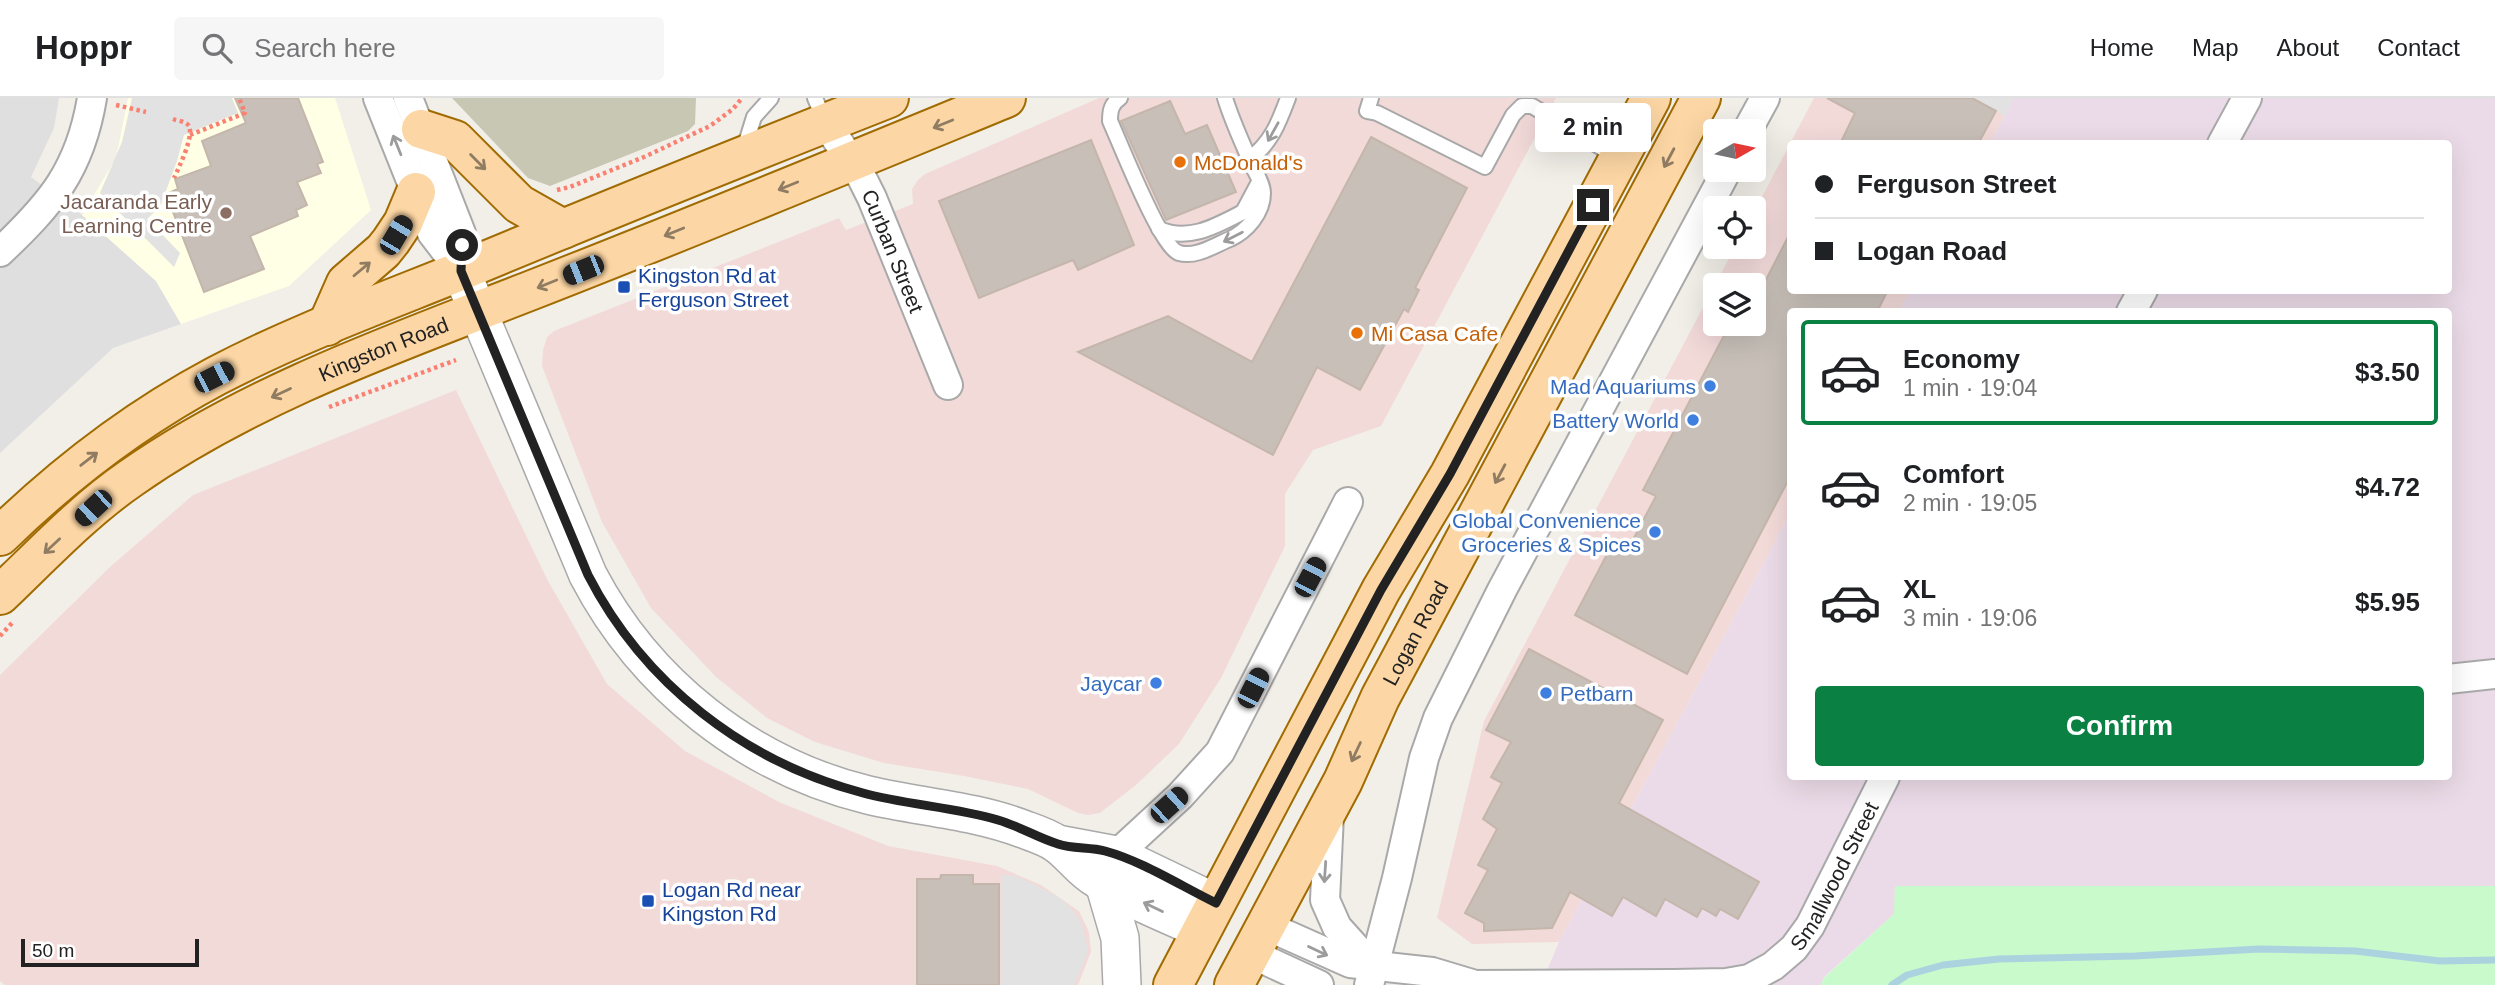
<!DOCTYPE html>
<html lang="en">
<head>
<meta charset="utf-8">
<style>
  body { margin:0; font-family:Helvetica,sans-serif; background:#f6f6f6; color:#202124; height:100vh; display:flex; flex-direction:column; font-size:26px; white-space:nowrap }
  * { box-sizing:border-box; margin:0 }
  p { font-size:23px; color:#757577 }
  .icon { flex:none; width:38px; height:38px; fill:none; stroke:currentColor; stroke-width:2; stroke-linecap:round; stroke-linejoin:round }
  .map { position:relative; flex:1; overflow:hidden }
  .side { position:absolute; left:1787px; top:210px; width:665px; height:472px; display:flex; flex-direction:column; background:#fff; border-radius:7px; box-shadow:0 7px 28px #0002 }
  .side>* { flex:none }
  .banner { position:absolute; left:1787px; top:42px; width:665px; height:154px; border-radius:7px; box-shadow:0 7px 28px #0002; display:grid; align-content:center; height:154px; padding:0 28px; background:#fff }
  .needle { width:46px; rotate:81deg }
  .fabs { position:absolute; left:1703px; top:21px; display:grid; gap:14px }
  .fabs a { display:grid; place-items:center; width:63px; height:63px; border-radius:7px; background:#fff; box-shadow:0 7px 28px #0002; font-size:35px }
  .scale { position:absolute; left:21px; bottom:18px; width:178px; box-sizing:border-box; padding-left:7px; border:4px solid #222; border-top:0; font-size:19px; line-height:24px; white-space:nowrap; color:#222; -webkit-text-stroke:5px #fff; paint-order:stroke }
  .end { position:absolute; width:32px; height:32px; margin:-16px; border:9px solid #222; background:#fff; box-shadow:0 0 0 4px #fff }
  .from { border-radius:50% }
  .bubble { position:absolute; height:49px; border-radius:7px; background:#fff; box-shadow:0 7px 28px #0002; font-size:23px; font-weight:800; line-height:49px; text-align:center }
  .car { position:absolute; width:21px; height:42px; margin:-21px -10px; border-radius:9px; box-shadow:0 0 5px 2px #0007; background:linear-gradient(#222 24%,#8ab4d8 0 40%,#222 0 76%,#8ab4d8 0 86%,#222 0) }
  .banner b { display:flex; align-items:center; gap:24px; height:66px; font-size:26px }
  .banner b+b { border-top:2px solid #e0e0e0 }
  .banner i { width:18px; height:18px; background:#202124 }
  ul { padding:12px 0 0; list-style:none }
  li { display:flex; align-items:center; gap:21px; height:105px; margin:0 14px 10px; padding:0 14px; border:4px solid transparent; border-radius:7px }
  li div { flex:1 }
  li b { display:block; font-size:26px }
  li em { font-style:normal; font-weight:800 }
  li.selected { border-color:#0b8043 }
  li>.icon { width:63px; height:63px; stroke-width:1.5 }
  .action { display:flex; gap:14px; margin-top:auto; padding:14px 28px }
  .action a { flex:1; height:80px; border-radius:7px; background:#0b8043; color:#fff; font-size:28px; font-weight:800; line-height:80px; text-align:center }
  header { display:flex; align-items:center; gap:42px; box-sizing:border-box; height:98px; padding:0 35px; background:#fff; border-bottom:2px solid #e0e0e0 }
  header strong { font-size:33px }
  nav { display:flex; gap:38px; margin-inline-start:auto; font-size:24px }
  .search { width:490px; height:63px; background:#f6f6f6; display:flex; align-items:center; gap:18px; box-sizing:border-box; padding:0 24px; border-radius:7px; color:#757577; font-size:26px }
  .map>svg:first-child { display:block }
  .residential { fill:#e0dfdf }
  .commercial { fill:#f2dad9; fill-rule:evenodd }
  .industrial { fill:#ebdbe8 }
  .education { fill:#ffffe5 }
  .construction { fill:#c7c7b4 }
  .park { fill:#c8facc }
  .parking { fill:#e2e2e2 }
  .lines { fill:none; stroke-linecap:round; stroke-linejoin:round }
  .stream { stroke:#aad3df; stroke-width:7 }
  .building { fill:#c7bfb8; stroke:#c4b6ab; stroke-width:2 }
  .service-casing { stroke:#a9a9a9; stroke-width:18 }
  .minor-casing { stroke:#a9a9a9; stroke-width:32 }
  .tertiary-casing { stroke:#a9a9a9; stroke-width:40 }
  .primary-casing { stroke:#a06b00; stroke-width:42 }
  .path { stroke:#fa8072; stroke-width:4.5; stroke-dasharray:3.5 3.5; stroke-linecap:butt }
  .service { stroke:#fff; stroke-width:14 }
  .minor { stroke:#fff; stroke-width:28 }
  .tertiary { stroke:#fff; stroke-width:37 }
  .primary { stroke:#fcd6a4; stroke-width:38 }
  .oneway { stroke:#8f7c63 }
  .oneway2 { stroke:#9c9c9c }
  .route { stroke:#222; stroke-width:9 }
  .food-dot { fill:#e8710a; stroke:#fff; stroke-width:2.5 }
  .education-dot { fill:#8d6e63; stroke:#fff; stroke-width:2.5 }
  .transit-dot { fill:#1a4fb4; stroke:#fff; stroke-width:2.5 }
  .shop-dot { fill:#3f7fe0; stroke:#fff; stroke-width:2.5 }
  .labels { text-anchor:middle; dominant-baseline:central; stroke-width:7; stroke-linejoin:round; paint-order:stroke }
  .food-label { font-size:21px; fill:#c56008; stroke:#fff; text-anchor:start }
  .education-label { font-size:21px; fill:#785e54; stroke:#fff; text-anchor:end }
  .street-label { font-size:21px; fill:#222; stroke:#fff }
  .transit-label { font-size:21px; fill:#164399; stroke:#fff; text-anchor:start }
  .shop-label { font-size:21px; fill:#366cbe; stroke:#fff; text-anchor:end }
</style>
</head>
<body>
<header>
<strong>Hoppr</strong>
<div class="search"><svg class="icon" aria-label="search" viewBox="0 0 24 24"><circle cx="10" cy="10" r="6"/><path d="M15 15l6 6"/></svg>Search here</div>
<nav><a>Home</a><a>Map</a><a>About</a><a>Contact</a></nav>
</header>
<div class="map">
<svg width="2495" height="887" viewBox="0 0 2495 887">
  <rect width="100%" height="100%" fill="#f2efe9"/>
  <!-- residential -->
  <polygon class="residential" points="0,0 59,0 54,30 31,79 82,117 156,183 181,226 113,250 0,355"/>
  <!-- commercial -->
  <g class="commercial">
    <polygon points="1099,0 1556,0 1381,328 1313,352 1285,396 1285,448 1221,580 1179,646 1136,687 1100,715 1088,717 1078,715 1028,691 964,678 884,665 815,644 767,620 716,579 651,510 602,424 542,268 543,252 547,239 554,233 839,120 846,132 913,106 912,91 918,82 925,76"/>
    <path d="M1814,0h200l-24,45 -200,1v146l121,1 -12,20 -109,1v202l-231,428 -87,2 -35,-26 47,-197 251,-474h19v-35zM1715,187h39v39h-39z"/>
    <polygon points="456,292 547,481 607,586 685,653 779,704 888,748 997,768 1041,787 1079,813 1089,834 1091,854 1078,887 5,887 0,883 0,577 110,469 193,397"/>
  </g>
  <!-- industrial -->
  <polygon class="industrial" points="2014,0 2495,0 2495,788 1895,788 1894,816 1824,879 1821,887 1541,887 1559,844 1790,416 1790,679 2448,679 2448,214 1899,213 1911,192 2448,192 2448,46 1990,45"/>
  <!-- education -->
  <polygon class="education" points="128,0 335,0 371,112 289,188 181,226 156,183 82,117 116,60"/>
  <!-- construction -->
  <polygon class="construction" points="452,0 696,0 695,26 688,33 550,88 528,80"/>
  <!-- park -->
  <polygon class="park" points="1895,788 2495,788 2495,887 1821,887 1824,880 1894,816"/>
  <!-- parking -->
  <g class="parking">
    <polygon points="132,0 232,0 238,15 184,37 177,63 160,109 147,121 180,155 174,169 100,95 122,44"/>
    <polygon points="1972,0 2014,0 2005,18"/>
    <polygon points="1001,777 1017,778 1058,799 1071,810 1082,826 1088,854 1074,887 1001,887"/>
  </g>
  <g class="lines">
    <!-- stream -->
    <polyline class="stream" points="1892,887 1907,877 1943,867 1999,861 2135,858 2259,851 2355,853 2440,863 2495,862"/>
  </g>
  <!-- building -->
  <g class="building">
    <polygon points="235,0 298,0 323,64 317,66 321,75 297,84 307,107 296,112 298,118 250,138 264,171 204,194 166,96 178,91 175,81 211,68 202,43 246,25"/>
    <polygon points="1827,0 1972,0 1996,13 1978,46 1840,46 1855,15"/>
    <polygon points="1170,3 1185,36 1207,27 1236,94 1166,122 1121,23"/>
    <polygon points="1371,39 1467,90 1415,190 1419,192 1408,214 1404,211 1360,292 1317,269 1273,357 1078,254 1168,218 1252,264"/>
    <polygon points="1091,42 1134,147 1078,172 1073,162 979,200 939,103"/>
    <polygon points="1790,135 1790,192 1888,192 1877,214 1790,214 1790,379 1687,576 1575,517 1612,447 1626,455 1656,398 1643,392 1730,226 1754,226 1754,205"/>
    <polygon points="1529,551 1663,622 1619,705 1759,784 1738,821 1720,811 1716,818 1702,810 1697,819 1665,801 1656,818 1623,799 1612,818 1570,794 1552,830 1484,833 1484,825 1465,815 1488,772 1478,767 1497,731 1483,721 1502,685 1491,679 1511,644 1486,632"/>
    <polygon points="941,777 973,777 973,786 999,786 999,887 917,887 917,781 940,781"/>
  </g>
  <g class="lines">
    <!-- service casing -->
    <g class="service-casing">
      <g id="service">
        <polyline points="815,0 825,24"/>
        <path d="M1120,0c-9,6 -10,13 -10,23 10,22 51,127 69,132 17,5 36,-8 51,-14 17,-8 33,-26 33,-46 0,-10 -8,-21 -12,-30 -9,-21 -19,-42 -26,-65"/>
        <polyline points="1371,0 1367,13 1377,15 1485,69 1513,17 1522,8 1532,8 1617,59"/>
        <polyline points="744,51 754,19 771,0"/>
        <path d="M1249,61c22,-15 30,-37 39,-61"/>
        <path d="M1159,131c30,13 57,-3 84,-17l16,-30"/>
      </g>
    </g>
    <!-- minor casing -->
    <g class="minor-casing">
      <g id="minor">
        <polyline points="378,0 432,135 461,173"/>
        <polyline points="408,0 461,135 461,173"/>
        <path id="s1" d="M826,25l36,55 10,20 76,187"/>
        <polyline points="1747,33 1765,0"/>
        <polyline points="2222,46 2247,0"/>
        <path d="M0,154c51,-48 80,-82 92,-154"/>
        <polyline points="2131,214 2143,192"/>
        <polyline points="2448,581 2495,576"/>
        <polyline points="1329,717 1325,802 1337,829 1373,869"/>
        <polyline points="1116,757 1180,698 1220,654 1348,404"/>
        <polyline points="1267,828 1350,865 1432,874 1472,886"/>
        <polyline points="1250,855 1319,887"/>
        <polyline points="1369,887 1397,780 1424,660 1438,620 1502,492 1727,72"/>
        <path id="s2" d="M1469,887l204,-1 53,-1 23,-4 24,-13 21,-18 16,-22 75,-149"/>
      </g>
    </g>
    <!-- tertiary casing -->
    <g class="tertiary-casing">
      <g id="tertiary">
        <path d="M461,173l127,304c57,109 160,191 280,220 51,12 105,15 155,34 11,4 24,8 34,15 14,10 24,26 40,35 32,20 70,35 105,51"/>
        <polyline points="1057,746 1116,757 1216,805"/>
        <polyline points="1109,773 1104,785 1120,840 1122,887"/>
      </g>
    </g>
    <!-- primary casing -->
    <g class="primary-casing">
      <g id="primary">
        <polyline points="421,31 455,42 519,106 563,131"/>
        <polyline points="327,228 346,185 383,153 391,143 403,125 416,94"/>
        <path d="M0,438c64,-62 137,-118 216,-160 84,-44 174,-76 262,-112 137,-57 274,-112 411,-166"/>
        <path id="s3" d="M0,497c42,-40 83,-84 131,-117 120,-84 265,-135 401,-188 159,-62 316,-127 474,-192"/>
        <polyline points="1173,887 1381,492 1450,376 1651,0"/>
        <path id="s4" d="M1234,887l109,-204 37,-83 321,-600"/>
      </g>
    </g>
    <!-- path -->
    <g class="path">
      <polyline points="116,7 146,14"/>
      <path d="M173,21c5,2 13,2 16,7 5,11 -10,41 -15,52"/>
      <polyline points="190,37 245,15 239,0"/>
      <polyline points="557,92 570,89 644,59 710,28 733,11 742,0"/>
      <polyline points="329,309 456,262"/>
      <polyline points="0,538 12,525"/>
    </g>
    <!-- service -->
    <use href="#service" class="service"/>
    <!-- minor -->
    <use href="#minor" class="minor"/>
    <!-- tertiary -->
    <use href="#tertiary" class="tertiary"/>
    <!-- primary -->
    <use href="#primary" class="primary"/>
  </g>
  <!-- one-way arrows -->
  <defs><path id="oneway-shaft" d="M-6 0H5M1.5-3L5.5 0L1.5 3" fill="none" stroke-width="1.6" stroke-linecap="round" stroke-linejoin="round" transform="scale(1.75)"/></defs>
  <g class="oneway">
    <use href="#oneway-shaft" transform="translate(943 26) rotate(158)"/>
    <use href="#oneway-shaft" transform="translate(1669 60) rotate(118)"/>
    <use href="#oneway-shaft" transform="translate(478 64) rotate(45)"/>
    <use href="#oneway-shaft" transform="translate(788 88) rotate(158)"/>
    <use href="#oneway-shaft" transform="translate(674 134) rotate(158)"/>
    <use href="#oneway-shaft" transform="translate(362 171) rotate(-40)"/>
    <use href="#oneway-shaft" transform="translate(547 186) rotate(158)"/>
    <use href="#oneway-shaft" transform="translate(281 295) rotate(155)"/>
    <use href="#oneway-shaft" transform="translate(89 361) rotate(-38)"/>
    <use href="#oneway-shaft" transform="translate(1500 376) rotate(118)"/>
    <use href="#oneway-shaft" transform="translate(52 448) rotate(137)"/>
    <use href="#oneway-shaft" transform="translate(1356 654) rotate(115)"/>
  </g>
  <g class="oneway2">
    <use href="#oneway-shaft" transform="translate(1273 34) rotate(119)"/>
    <use href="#oneway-shaft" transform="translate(397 47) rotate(-112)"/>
    <use href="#oneway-shaft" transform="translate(1233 139) rotate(153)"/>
    <use href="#oneway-shaft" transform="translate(1325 774) rotate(94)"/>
    <use href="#oneway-shaft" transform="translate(1153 809) rotate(-154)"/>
    <use href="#oneway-shaft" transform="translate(1318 853) rotate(25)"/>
  </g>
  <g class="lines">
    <!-- route -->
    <path class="route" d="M462,147l-1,26 127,304c56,109 157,187 275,218 44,12 91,14 135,27 21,6 40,18 60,24 14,5 32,3 47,7 37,10 76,35 111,52l165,-313 69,-116 143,-269"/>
  </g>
  <!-- markers -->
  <g class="food-dot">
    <circle cx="1180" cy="64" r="7"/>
    <circle cx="1357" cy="235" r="7"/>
  </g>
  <circle class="education-dot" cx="226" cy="115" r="7"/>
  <g class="transit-dot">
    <rect x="617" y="182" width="14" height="14" rx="3.5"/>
    <rect x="641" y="796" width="14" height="14" rx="3.5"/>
  </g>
  <g class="shop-dot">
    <circle cx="1710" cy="288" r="7"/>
    <circle cx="1693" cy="322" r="7"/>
    <circle cx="1655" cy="434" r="7"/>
    <circle cx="1156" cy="585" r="7"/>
    <circle cx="1546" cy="595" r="7"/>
  </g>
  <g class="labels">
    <!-- food labels -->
    <g class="food-label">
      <text x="1194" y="64">McDonald's</text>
      <text x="1371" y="235">Mi Casa Cafe</text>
    </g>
    <!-- education labels -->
    <g class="education-label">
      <text x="212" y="103">Jacaranda Early<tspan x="212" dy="24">Learning Centre</tspan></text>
    </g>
    <!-- street labels -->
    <g class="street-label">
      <text stroke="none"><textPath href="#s1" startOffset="145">Curban Street</textPath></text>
      <text stroke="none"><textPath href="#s3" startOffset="460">Kingston Road</textPath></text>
      <text stroke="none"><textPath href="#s4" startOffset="396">Logan Road</textPath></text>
      <text stroke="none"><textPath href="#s2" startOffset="418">Smallwood Street</textPath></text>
    </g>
    <!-- transit labels -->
    <g class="transit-label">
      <text x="638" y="177">Kingston Rd at<tspan x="638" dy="24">Ferguson Street</tspan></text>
      <text x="662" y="791">Logan Rd near<tspan x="662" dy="24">Kingston Rd</tspan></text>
    </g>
    <!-- shop labels -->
    <g class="shop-label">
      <text x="1696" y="288">Mad Aquariums</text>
      <text x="1679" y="322">Battery World</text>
      <text x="1641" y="422">Global Convenience<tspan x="1641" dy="24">Groceries &amp; Spices</tspan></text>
      <text x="1142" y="585">Jaycar</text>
      <text x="1560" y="595" text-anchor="start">Petbarn</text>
    </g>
  </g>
</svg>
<div class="fabs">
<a><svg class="needle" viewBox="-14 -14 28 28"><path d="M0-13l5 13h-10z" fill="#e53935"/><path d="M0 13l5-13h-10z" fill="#757577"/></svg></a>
<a><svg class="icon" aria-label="locate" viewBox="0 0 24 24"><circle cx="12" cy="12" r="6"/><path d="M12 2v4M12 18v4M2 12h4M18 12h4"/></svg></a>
<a><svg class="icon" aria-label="layers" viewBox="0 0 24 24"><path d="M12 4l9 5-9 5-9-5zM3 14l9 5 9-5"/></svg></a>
</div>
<div class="scale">50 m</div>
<i class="end from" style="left:462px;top:147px"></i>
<i class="end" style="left:1593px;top:107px"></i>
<div class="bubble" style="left:1535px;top:5px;width:116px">2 min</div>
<i class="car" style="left:396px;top:137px;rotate:31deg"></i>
<i class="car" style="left:583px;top:172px;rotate:248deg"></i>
<i class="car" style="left:214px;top:279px;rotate:63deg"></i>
<i class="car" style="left:93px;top:410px;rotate:227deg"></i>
<i class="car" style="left:1310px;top:479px;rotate:28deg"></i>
<i class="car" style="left:1253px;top:590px;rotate:27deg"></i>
<i class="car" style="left:1169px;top:707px;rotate:48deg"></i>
<div class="banner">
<b><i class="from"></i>Ferguson Street</b>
<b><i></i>Logan Road</b>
</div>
<section class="side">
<ul>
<li class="selected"><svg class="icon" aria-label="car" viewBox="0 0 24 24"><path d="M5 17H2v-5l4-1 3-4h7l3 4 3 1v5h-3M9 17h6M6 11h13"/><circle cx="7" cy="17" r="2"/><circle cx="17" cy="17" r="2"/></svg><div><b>Economy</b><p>1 min · 19:04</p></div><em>$3.50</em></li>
<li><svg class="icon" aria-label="car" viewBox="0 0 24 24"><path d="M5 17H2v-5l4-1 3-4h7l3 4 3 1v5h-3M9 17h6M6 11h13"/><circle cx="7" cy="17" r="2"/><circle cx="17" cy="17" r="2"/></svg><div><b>Comfort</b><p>2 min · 19:05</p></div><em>$4.72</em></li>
<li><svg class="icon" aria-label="car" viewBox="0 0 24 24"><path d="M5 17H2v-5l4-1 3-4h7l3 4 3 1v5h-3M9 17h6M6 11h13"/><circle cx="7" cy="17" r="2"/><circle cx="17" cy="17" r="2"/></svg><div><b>XL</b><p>3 min · 19:06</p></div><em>$5.95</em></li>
</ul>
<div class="action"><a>Confirm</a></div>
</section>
</div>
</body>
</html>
